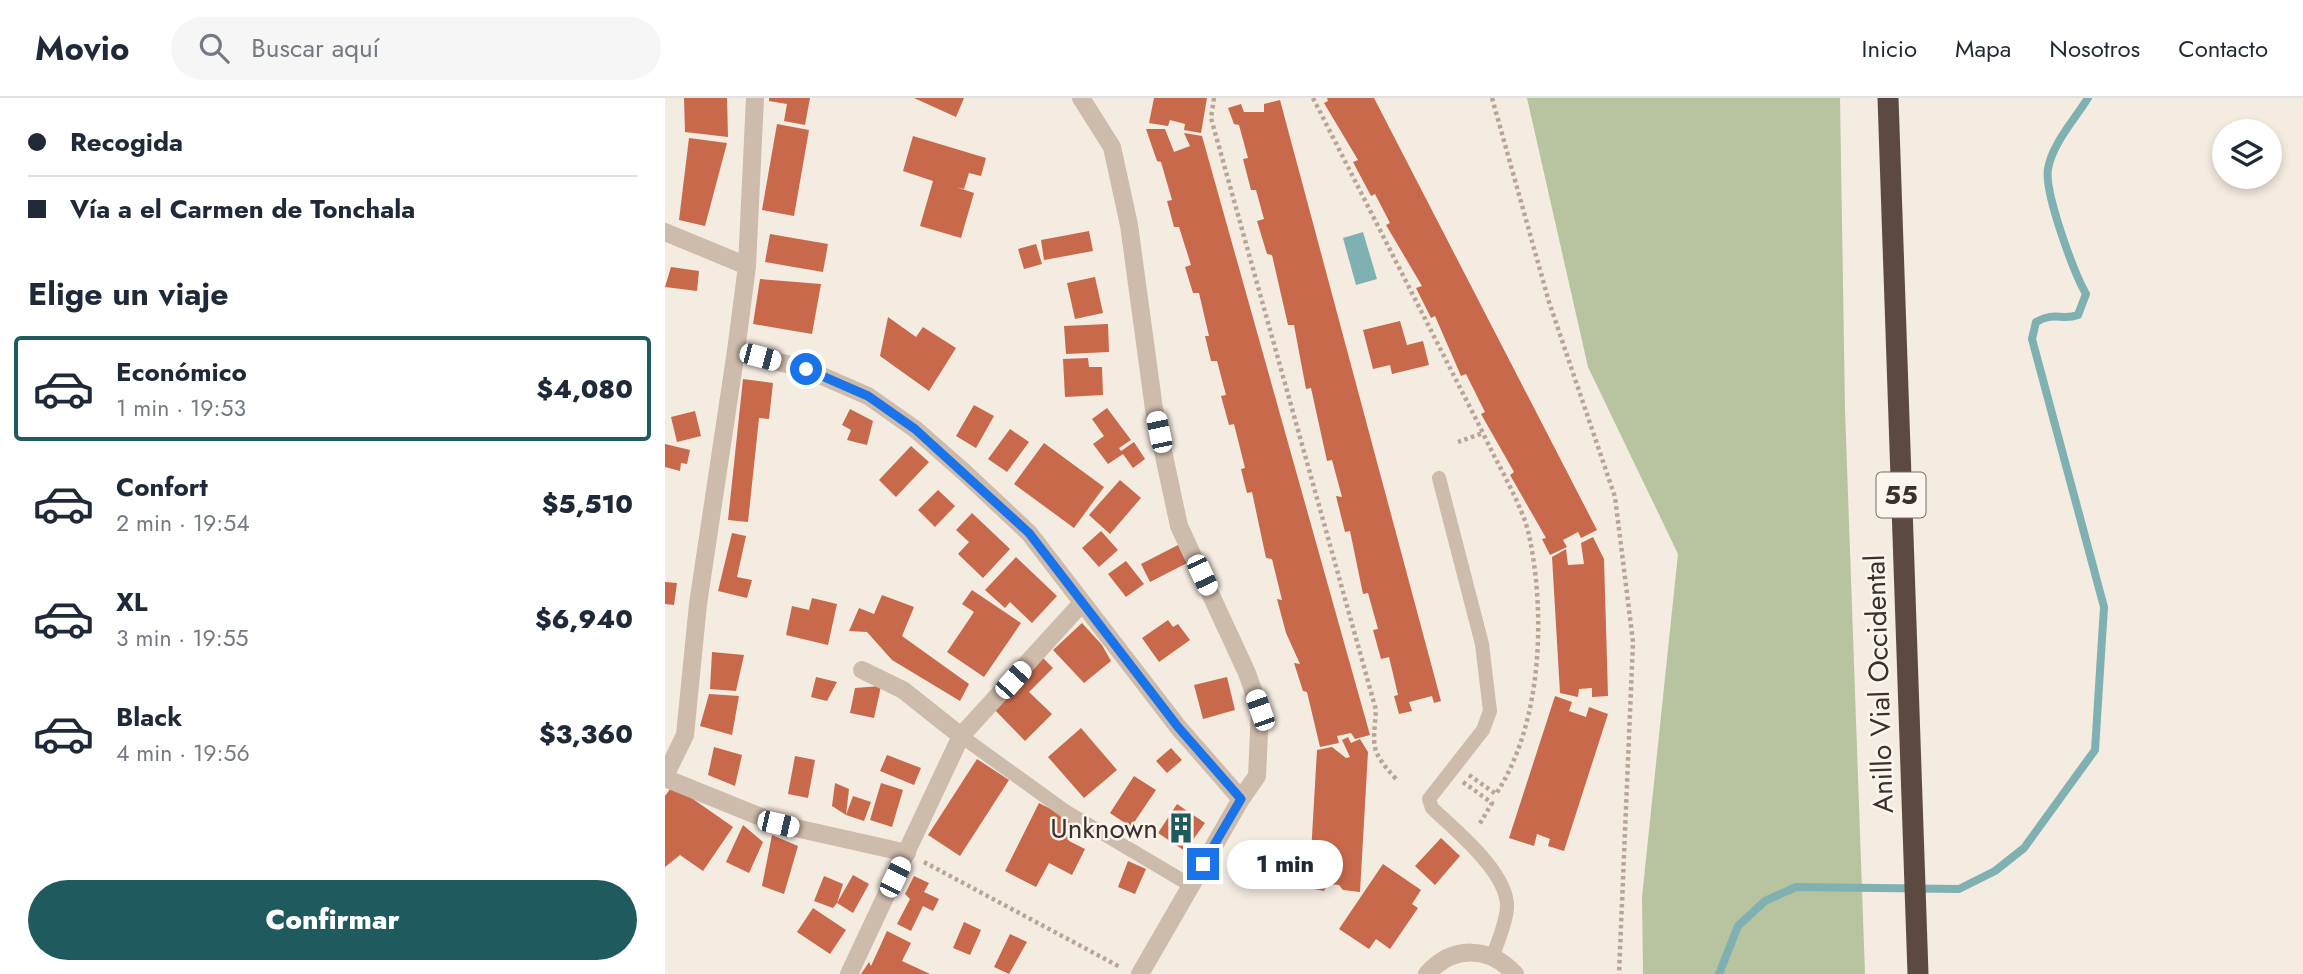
<!DOCTYPE html>
<html lang="es">
<head>
<meta charset="utf-8">
<style>
  body { margin:0; font-family:Jost,sans-serif; background:#f6f6f7; color:#1f2937; height:100vh; display:flex; flex-direction:column; font-size:26px; white-space:nowrap }
  * { box-sizing:border-box; margin:0 }
  p { font-size:23px; color:#747a83 }
  .icon { flex:none; width:38px; height:38px; fill:none; stroke:currentColor; stroke-width:2; stroke-linecap:round; stroke-linejoin:round }
  .map { position:relative; flex:1; overflow:hidden }
  .side { display:flex; flex-direction:column; background:#fff; width:665px }
  .side>* { flex:none }
  .guide { display:grid; align-content:center; height:154px; padding:0 28px; background:#fff }
  .fabs { position:absolute; left:1547px; top:21px; display:grid; gap:14px }
  .fabs a { display:grid; place-items:center; width:70px; height:70px; border-radius:50%; background:#fff; box-shadow:0 4px 10px #0003; font-size:35px }
  .end { position:absolute; width:32px; height:32px; margin:-16px; border:9px solid #1a73e8; background:#fff; box-shadow:0 0 0 4px #fff }
  .from { border-radius:50% }
  .bubble { position:absolute; height:49px; border-radius:24px; background:#fff; box-shadow:0 4px 10px #0003; font-size:23px; font-weight:800; line-height:49px; text-align:center }
  .car { position:absolute; width:21px; height:42px; margin:-21px -10px; border-radius:9px; box-shadow:0 0 5px 2px #0007; background:linear-gradient(#fff 24%,#345 0 40%,#fff 0 76%,#345 0 86%,#fff 0) }
  .guide b { display:flex; align-items:center; gap:24px; height:66px; font-size:26px }
  .guide b+b { border-top:2px solid #e0e1e3 }
  .guide i { width:18px; height:18px; background:#1f2937 }
  ul { padding:0; list-style:none }
  li { display:flex; align-items:center; gap:21px; height:105px; margin:0 14px 10px; padding:0 14px; border:4px solid transparent; border-radius:7px }
  li div { flex:1 }
  li b { display:block; font-size:26px }
  li em { font-style:normal; font-weight:800 }
  li.selected { border-color:#1f5a5e }
  li>.icon { width:63px; height:63px; stroke-width:1.5 }
  h2 { padding:0 28px; font-size:32px; line-height:84px }
  .primary-button { display:flex; gap:14px; margin-top:auto; padding:14px 28px }
  .primary-button a { flex:1; height:80px; border-radius:42px; background:#1f5a5e; color:#fff; font-size:28px; font-weight:800; line-height:80px; text-align:center }
  header { display:flex; align-items:center; gap:42px; box-sizing:border-box; height:98px; padding:0 35px; background:#fff; border-bottom:2px solid #e0e1e3 }
  header strong { font-size:33px }
  nav { display:flex; gap:38px; margin-inline-start:auto; font-size:24px }
  .search { width:490px; height:63px; background:#f6f6f7; display:flex; align-items:center; gap:18px; box-sizing:border-box; padding:0 24px; border-radius:38px; color:#747a83; font-size:26px }
  main { display:flex; flex:1; min-height:0 }
  .map>svg:first-child { display:block }
  .green { fill:#b8c4a0 }
  .water { fill:#7fb0b2 }
  .lines { fill:none; stroke-linecap:round; stroke-linejoin:round }
  .stream { stroke:#7fb0b2; stroke-width:8 }
  .building { fill:#c8694b }
  .path { stroke:#b9a596; stroke-width:4.5; stroke-dasharray:3.5 3.5; stroke-linecap:butt }
  .lane { stroke:#cdbbac; stroke-width:14 }
  .street { stroke:#cdbbac; stroke-width:18 }
  .highway { stroke:#5c4a42; stroke-width:21 }
  .route { stroke:#1a73e8; stroke-width:9 }
  .labels { text-anchor:middle; dominant-baseline:central; stroke-width:5; stroke-linejoin:round; paint-order:stroke }
  .shield { fill:#fbf5ee; stroke:#756b66; stroke-width:2 }
  .shield-label { font-size:26px; font-weight:bold; fill:#3b302b }
  .street-label { font-size:28px; fill:#3b302b; stroke:#fbf5ee }
  .poi-label { font-size:28px; fill:#3b302b; stroke:#fbf5ee; text-anchor:end }
</style>
</head>
<body>
<header>
<strong>Movio</strong>
<div class="search"><svg class="icon" aria-label="search" viewBox="0 0 24 24"><circle cx="10" cy="10" r="6"/><path d="M15 15l6 6"/></svg>Buscar aquí</div>
<nav><a>Inicio</a><a>Mapa</a><a>Nosotros</a><a>Contacto</a></nav>
</header>
<main>
<section class="side">
<div class="guide">
<b><i class="from"></i>Recogida</b>
<b><i></i>Vía a el Carmen de Tonchala</b>
</div>
<h2>Elige un viaje</h2>
<ul>
<li class="selected"><svg class="icon" aria-label="car" viewBox="0 0 24 24"><path d="M5 17H2v-5l4-1 3-4h7l3 4 3 1v5h-3M9 17h6M6 11h13"/><circle cx="7" cy="17" r="2"/><circle cx="17" cy="17" r="2"/></svg><div><b>Económico</b><p>1 min · 19:53</p></div><em>$4,080</em></li>
<li><svg class="icon" aria-label="car" viewBox="0 0 24 24"><path d="M5 17H2v-5l4-1 3-4h7l3 4 3 1v5h-3M9 17h6M6 11h13"/><circle cx="7" cy="17" r="2"/><circle cx="17" cy="17" r="2"/></svg><div><b>Confort</b><p>2 min · 19:54</p></div><em>$5,510</em></li>
<li><svg class="icon" aria-label="car" viewBox="0 0 24 24"><path d="M5 17H2v-5l4-1 3-4h7l3 4 3 1v5h-3M9 17h6M6 11h13"/><circle cx="7" cy="17" r="2"/><circle cx="17" cy="17" r="2"/></svg><div><b>XL</b><p>3 min · 19:55</p></div><em>$6,940</em></li>
<li><svg class="icon" aria-label="car" viewBox="0 0 24 24"><path d="M5 17H2v-5l4-1 3-4h7l3 4 3 1v5h-3M9 17h6M6 11h13"/><circle cx="7" cy="17" r="2"/><circle cx="17" cy="17" r="2"/></svg><div><b>Black</b><p>4 min · 19:56</p></div><em>$3,360</em></li>
</ul>
<div class="primary-button"><a>Confirmar</a></div>
</section>
<div class="map">
<svg width="1638" height="876" viewBox="0 0 1638 876">
  <rect width="100%" height="100%" fill="#f4ebe1"/>
  <!-- green -->
  <polygon class="green" points="862,0 1175,0 1180,312 1200,876 978,876 977,799 1013,456 923,269"/>
  <!-- water -->
  <polygon class="water" points="698,134 712,181 691,187 678,140"/>
  <g class="lines">
    <!-- stream -->
    <path class="stream" d="M1054,876l19,-48 27,-25 31,-14 163,2 36,-18 29,-23 71,-98 9,-143 -72,-268 4,-17c19,-11 26,-1 42,-7l8,-21c-12,-21 -42,-102 -38,-125 4,-25 27,-50 40,-71"/>
  </g>
  <!-- building -->
  <g class="building">
    <polygon points="19,0 62,0 63,39 20,34"/>
    <polygon points="104,0 145,0 140,27 119,23 122,6 104,3"/>
    <polygon points="249,0 299,0 291,19"/>
    <polygon points="489,0 542,0 536,35 519,32 520,26 505,22 503,28 484,25"/>
    <polygon points="662,0 709,0 932,432 916,440 913,434 898,442 902,449 885,457 877,441 881,440 845,377 849,374 816,316 820,314 801,276 796,278 770,218 766,220 751,190 757,188 721,127 725,125 710,96 706,98 688,64 693,62 659,5 663,3"/>
    <polygon points="615,2 776,603 769,605 767,598 744,604 747,613 734,616 729,598 733,597 724,559 716,561 708,532 713,531 703,495 698,496 685,433 680,434 671,398 677,399 667,362 662,363 646,290 641,291 629,227 623,227 607,157 602,156 592,123 599,121 591,92 586,92 578,61 583,60 574,27 569,26 563,10 576,6 579,14 599,14 599,6"/>
    <polygon points="112,26 144,32 129,118 97,112"/>
    <polygon points="481,31 500,31 509,54 525,48 519,35 537,38 705,637 690,641 686,635 672,638 674,645 655,649 642,594 638,593 629,565 635,566 621,535 612,501 617,502 607,461 601,460 587,394 582,395 576,371 580,370 569,326 564,327 556,298 561,297 552,263 546,263 540,238 544,238 534,195 528,195 520,169 526,167 514,129 509,129 502,103 507,102 496,64 492,63"/>
    <polygon points="248,38 321,60 316,78 304,75 299,91 291,89 309,95 296,140 255,128 268,83 238,73"/>
    <polygon points="24,40 62,45 40,128 14,122"/>
    <polygon points="424,133 428,153 379,162 376,142"/>
    <polygon points="105,136 163,146 158,174 100,164"/>
    <polygon points="371,146 377,166 359,171 353,151"/>
    <polygon points="6,169 34,173 32,193 0,189"/>
    <polygon points="430,179 438,215 410,221 402,185"/>
    <polygon points="95,181 156,186 147,236 88,226"/>
    <polygon points="223,219 251,239 258,229 291,250 264,293 215,258"/>
    <polygon points="735,223 742,247 758,243 764,267 727,276 725,267 708,271 698,232"/>
    <polygon points="443,226 444,254 401,256 399,228"/>
    <polygon points="423,260 424,269 437,269 438,297 400,299 398,261"/>
    <polygon points="78,281 108,285 104,321 94,320 83,424 63,422"/>
    <polygon points="309,307 329,318 311,350 291,338"/>
    <polygon points="442,310 466,342 454,350 456,353 469,344 480,361 468,370 458,356 443,366 428,346 439,338 427,321"/>
    <polygon points="185,311 208,323 202,347 182,342 186,332 177,327"/>
    <polygon points="30,313 36,338 12,344 6,319"/>
    <polygon points="345,331 364,344 342,374 323,361"/>
    <polygon points="379,345 439,389 409,430 349,386"/>
    <polygon points="0,346 25,352 22,366 16,365 15,373 0,369"/>
    <polygon points="246,348 264,364 231,399 214,382"/>
    <polygon points="455,382 476,400 445,436 424,417"/>
    <polygon points="273,392 290,408 270,429 253,412"/>
    <polygon points="307,415 345,451 318,480 293,456 304,444 291,432"/>
    <polygon points="436,433 453,452 434,469 417,450"/>
    <polygon points="67,435 81,438 72,479 87,482 82,500 53,493"/>
    <polygon points="928,439 939,461 943,598 927,599 927,590 914,591 913,599 895,595 887,459 901,451 903,467 919,466 916,445"/>
    <polygon points="513,447 522,465 485,484 476,466"/>
    <polygon points="351,459 392,498 367,525 345,504 340,510 320,492"/>
    <polygon points="461,463 479,486 461,499 443,476"/>
    <polygon points="0,484 12,485 9,507 0,506"/>
    <polygon points="307,492 356,525 319,579 282,554 309,514 297,506"/>
    <polygon points="217,497 249,509 237,538 304,586 295,603 227,562 202,534 184,533 194,510 209,516"/>
    <polygon points="147,500 172,506 163,547 121,537 127,508 144,512"/>
    <polygon points="503,522 508,529 513,526 525,542 494,564 477,540"/>
    <polygon points="417,525 437,547 446,563 419,585 388,552"/>
    <polygon points="47,554 79,557 71,593 45,591"/>
    <polygon points="376,558 388,570 364,594 387,616 360,643 326,608"/>
    <polygon points="151,579 172,584 162,603 146,599"/>
    <polygon points="562,579 570,612 538,621 529,587"/>
    <polygon points="216,588 209,620 185,615 190,590"/>
    <polygon points="44,596 74,598 67,637 35,628"/>
    <polygon points="890,598 907,604 904,613 921,619 924,609 943,616 899,753 883,748 885,741 872,736 869,748 844,740"/>
    <polygon points="416,630 452,672 419,700 383,659"/>
    <polygon points="683,639 686,645 695,641 703,654 695,794 678,792 674,787 663,786 659,793 644,790 652,652 667,649 681,660 685,659 677,642"/>
    <polygon points="49,649 77,657 70,688 43,677"/>
    <polygon points="506,650 517,662 502,675 491,663"/>
    <polygon points="222,657 256,670 249,687 215,673"/>
    <polygon points="130,658 150,662 143,700 123,696"/>
    <polygon points="312,661 344,682 295,758 263,737"/>
    <polygon points="469,678 491,692 466,729 445,715"/>
    <polygon points="170,685 184,691 181,717 167,708"/>
    <polygon points="216,685 238,692 227,729 205,722"/>
    <polygon points="8,687 68,729 38,773 15,757 0,769 0,698"/>
    <polygon points="188,698 206,704 199,723 181,717"/>
    <polygon points="374,705 413,725 404,743 420,751 407,777 384,765 371,789 340,773"/>
    <polygon points="512,706 540,725 520,753 493,735"/>
    <polygon points="78,727 98,744 84,775 61,764"/>
    <polygon points="107,737 133,748 119,796 97,788"/>
    <polygon points="776,740 795,758 770,787 750,768"/>
    <polygon points="463,763 481,771 470,796 453,789"/>
    <polygon points="718,766 756,792 747,806 753,810 725,851 711,841 704,851 674,831"/>
    <polygon points="188,777 204,786 188,815 172,805 168,810 149,803 159,778 178,786 172,805"/>
    <polygon points="249,778 264,785 259,794 274,801 268,813 258,808 246,833 232,826 245,801 240,796"/>
    <polygon points="148,810 181,832 165,856 132,834"/>
    <polygon points="299,824 316,832 305,857 288,850"/>
    <polygon points="222,833 246,845 237,863 265,876 196,876 204,864 206,868"/>
    <polygon points="345,836 362,844 344,876 329,869"/>
  </g>
  <g class="lines">
    <!-- path -->
    <g class="path">
      <path d="M549,0l-3,20 165,592c-3,38 -6,40 20,69"/>
      <polyline points="648,0 818,335 793,344"/>
      <polyline points="827,0 884,204 950,399 968,544 954,876"/>
      <path d="M804,677l27,19c46,-70 50,-179 33,-259 -6,-29 -33,-73 -46,-102"/>
      <polyline points="798,684 827,705 814,727"/>
      <polyline points="259,764 455,869"/>
    </g>
    <!-- lane -->
    <g class="lane">
      <path d="M774,380l43,166 8,67 -7,19 -54,69 3,9c23,22 77,65 75,100 -1,16 -9,32 -14,48"/>
      <polyline points="296,638 400,713 525,787"/>
    </g>
    <!-- street -->
    <g class="street">
      <polyline points="416,0 447,49 464,127 489,311 514,428 582,575 595,612 592,678 576,701 475,876"/>
      <polyline points="0,134 82,168"/>
      <polyline points="71,253 141,271 203,298 250,331 299,374 364,435 513,629 576,701"/>
      <polyline points="197,572 238,592 296,638"/>
      <polyline points="0,678 20,637 33,506 71,253 82,168 90,0"/>
      <polyline points="0,680 113,726 242,755"/>
      <polyline points="184,876 296,638 416,506"/>
      <path d="M762,876c26,-29 62,-28 88,0"/>
    </g>
    <!-- highway -->
    <polyline class="highway" points="1223,0 1253,876"/>
  </g>
  <g class="lines">
    <!-- route -->
    <polyline class="route" points="141,271 203,298 250,331 364,435 513,629 576,701 538,766"/>
  </g>
  <!-- icons -->
  <defs>
    <g id="building-bare" transform="scale(2.415)"><path d="M-4-6H4V6H1V3H-1V6H-4ZM-2.5-4.3h1.7v1.8h-1.7ZM.8-4.3h1.7v1.8H.8ZM-2.5-1h1.7V.8h-1.7ZM.8-1h1.7V.8H.8Z" fill="#1f5a5e" stroke="#fbf5ee" stroke-width="2.5" paint-order="stroke"/></g>
  </defs>
  <g fill-rule="evenodd">
    <use href="#building-bare" x="516" y="730"/>
  </g>
  <g class="labels">
    <!-- shield labels -->
    <rect class="shield" x="1211.5" y="374.5" width="49" height="45" rx="5"/>
    <g class="shield-label">
      <text x="1236" y="397">55</text>
    </g>
    <!-- street labels -->
    <g class="street-label">
      <text transform="translate(1214 586) rotate(-92)">Anillo Vial Occidental</text>
    </g>
    <!-- poi labels -->
    <g class="poi-label">
      <text x="493" y="730">Unknown</text>
    </g>
  </g>
</svg>
<div class="fabs">
<a><svg class="icon" aria-label="layers" viewBox="0 0 24 24"><path d="M12 4l9 5-9 5-9-5zM3 14l9 5 9-5"/></svg></a>
</div>
<i class="end from" style="left:141px;top:271px"></i>
<i class="end" style="left:538px;top:766px"></i>
<div class="bubble" style="left:562px;top:742px;width:116px">1 min</div>
<i class="car" style="left:95px;top:259px;rotate:105deg"></i>
<i class="car" style="left:494px;top:334px;rotate:348deg"></i>
<i class="car" style="left:537px;top:477px;rotate:155deg"></i>
<i class="car" style="left:348px;top:582px;rotate:42deg"></i>
<i class="car" style="left:595px;top:612px;rotate:341deg"></i>
<i class="car" style="left:113px;top:726px;rotate:103deg"></i>
<i class="car" style="left:230px;top:779px;rotate:26deg"></i>
</div>
</main>
</body>
</html>
